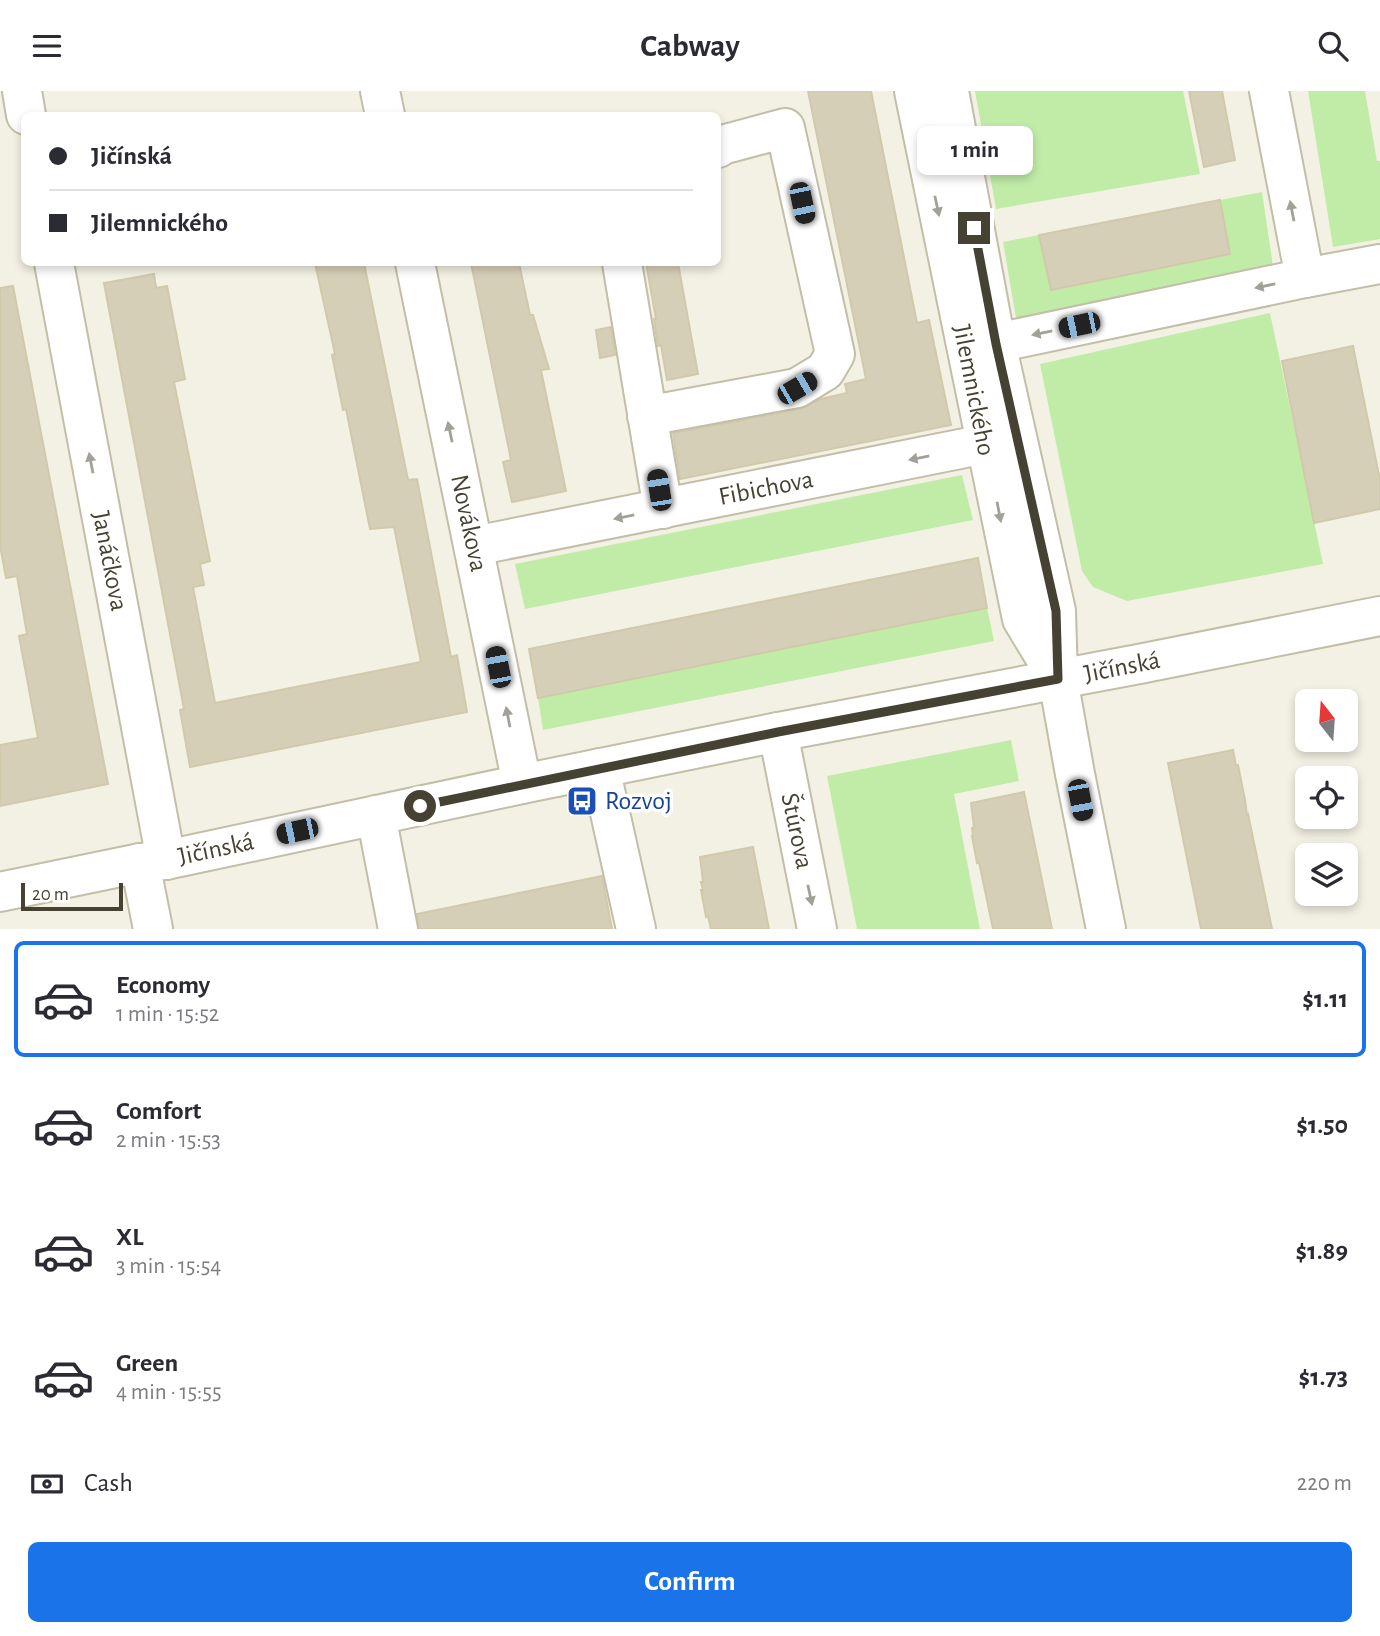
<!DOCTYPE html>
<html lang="en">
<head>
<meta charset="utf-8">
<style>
  body { margin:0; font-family:"Alegreya Sans",sans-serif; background:#f7f7f7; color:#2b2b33; height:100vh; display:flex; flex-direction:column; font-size:26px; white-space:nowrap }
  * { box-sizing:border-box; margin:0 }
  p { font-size:23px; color:#7c7c81 }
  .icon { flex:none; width:38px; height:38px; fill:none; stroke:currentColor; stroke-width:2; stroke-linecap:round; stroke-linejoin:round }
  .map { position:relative; height:838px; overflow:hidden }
  .sheet { display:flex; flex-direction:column; background:#fff; flex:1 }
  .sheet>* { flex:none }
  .hud { position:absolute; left:21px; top:21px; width:700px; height:154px; border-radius:10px; box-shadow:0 4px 10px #0003; display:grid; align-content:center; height:154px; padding:0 28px; background:#fff }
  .needle { width:46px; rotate:343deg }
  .fabs { position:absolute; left:1295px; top:598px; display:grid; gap:14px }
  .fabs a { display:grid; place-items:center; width:63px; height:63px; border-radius:10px; background:#fff; box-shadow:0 4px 10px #0003; font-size:35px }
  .scale { position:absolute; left:21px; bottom:18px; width:102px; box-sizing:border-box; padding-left:7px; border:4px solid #464233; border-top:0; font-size:19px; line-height:24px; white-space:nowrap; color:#464233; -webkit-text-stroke:5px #fff; paint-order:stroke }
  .end { position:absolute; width:32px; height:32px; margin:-16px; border:9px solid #464233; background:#fff; box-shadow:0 0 0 4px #fff }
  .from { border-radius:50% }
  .bubble { position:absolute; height:49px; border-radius:10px; background:#fff; box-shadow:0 4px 10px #0003; font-size:23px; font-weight:700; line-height:49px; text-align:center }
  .car { position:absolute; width:21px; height:42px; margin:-21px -10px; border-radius:9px; box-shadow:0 0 5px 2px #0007; background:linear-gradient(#222 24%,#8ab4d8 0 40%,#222 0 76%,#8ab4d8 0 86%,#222 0) }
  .hud b { display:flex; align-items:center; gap:24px; height:66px; font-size:26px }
  .hud b+b { border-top:2px solid #e1e1e2 }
  .hud i { width:18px; height:18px; background:#2b2b33 }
  ul { padding:12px 0 0; list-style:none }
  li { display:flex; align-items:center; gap:21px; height:116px; margin:0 14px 10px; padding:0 14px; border:4px solid transparent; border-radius:10px }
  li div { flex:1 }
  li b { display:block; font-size:26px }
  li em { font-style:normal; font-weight:700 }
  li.on { border-color:#1a73e8 }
  li>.icon { width:63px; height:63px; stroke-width:1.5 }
  .pay { display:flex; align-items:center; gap:18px; height:77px; padding:0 28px; font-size:26px }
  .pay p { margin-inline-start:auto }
  .action { display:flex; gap:14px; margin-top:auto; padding:14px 28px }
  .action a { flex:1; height:80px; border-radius:10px; background:#1a73e8; color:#fff; font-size:28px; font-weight:700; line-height:80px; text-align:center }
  header { display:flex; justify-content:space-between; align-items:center; height:91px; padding:0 28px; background:#fff; font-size:32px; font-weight:700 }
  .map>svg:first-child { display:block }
  .green { fill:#c1eca8 }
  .building { fill:#d6cfb8; stroke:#d1c9aa; stroke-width:2 }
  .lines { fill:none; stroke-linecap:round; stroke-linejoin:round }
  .minor-casing { stroke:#c2bea8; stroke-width:42 }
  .minor { stroke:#fff; stroke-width:38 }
  .oneway { fill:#a2a099 }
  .route { stroke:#464233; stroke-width:9 }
  .labels { text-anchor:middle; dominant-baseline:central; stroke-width:7; stroke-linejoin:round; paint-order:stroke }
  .street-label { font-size:26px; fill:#464233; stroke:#fff }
  .transit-label { font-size:26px; fill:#164399; stroke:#fff; text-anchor:start }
</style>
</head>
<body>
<header><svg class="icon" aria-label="menu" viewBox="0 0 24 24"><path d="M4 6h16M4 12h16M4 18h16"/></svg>Cabway<svg class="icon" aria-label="search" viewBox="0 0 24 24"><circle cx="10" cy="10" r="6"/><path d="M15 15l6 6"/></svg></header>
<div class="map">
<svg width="1380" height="838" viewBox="0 0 1380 838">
  <rect width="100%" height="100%" fill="#f3f1e3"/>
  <!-- green -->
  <g class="green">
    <polygon points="975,0 1183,0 1200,83 996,118"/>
    <polygon points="1308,0 1365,0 1377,70 1380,70 1380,148 1333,156"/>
    <polygon points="1262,101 1273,175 1016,227 1003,151 1039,144 1051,199 1229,163 1220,109"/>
    <polygon points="1270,222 1323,473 1127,510 1093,496 1082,480 1040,273"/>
    <polygon points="962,384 973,429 525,518 515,473"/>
    <polygon points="987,517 994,550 543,639 538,607"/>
    <polygon points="1011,649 1019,690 954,703 980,838 857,838 827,685"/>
  </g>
  <!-- building -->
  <g class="building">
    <polygon points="808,0 871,0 917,232 929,229 951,334 680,388 673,342 801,318 821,308 847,302 845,293 866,288"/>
    <polygon points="1189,0 1222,0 1235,69 1204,76"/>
    <polygon points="1220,109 1230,163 1051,199 1039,144"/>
    <polygon points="315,172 364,172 405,374 408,389 417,388 451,566 457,564 467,621 190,676 180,619 184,618 104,192 154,183 156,197 167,195 185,288 174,291 210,470 200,473 204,494 193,496 215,612 421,571 394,436 370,438 346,318 343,319 332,264 335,263"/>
    <polygon points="471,172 519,172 530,224 533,224 549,278 541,279 566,400 512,411 503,371 511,369"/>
    <polygon points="646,172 678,172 698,283 667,289 661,254 658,255 654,228 656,228"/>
    <polygon points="13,195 108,693 0,715 0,654 38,647 19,545 27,543 17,485 6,487 0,454 0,197"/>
    <polygon points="611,236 615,264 600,267 596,239"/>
    <polygon points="1353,255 1380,389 1380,418 1314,432 1282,270"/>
    <polygon points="978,467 987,517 538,607 529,558"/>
    <polygon points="1233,659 1236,675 1238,674 1245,709 1247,724 1248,723 1272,838 1201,838 1168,672"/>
    <polygon points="1024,701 1052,838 993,838 979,771 977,772 972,745 973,745 972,737 974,736 971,712"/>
    <polygon points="753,756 769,838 711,838 708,825 706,826 701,799 703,799 701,791 703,791 700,766"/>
    <polygon points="602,785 612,838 419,838 417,823"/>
  </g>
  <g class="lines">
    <!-- minor casing -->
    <g class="minor-casing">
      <g id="minor">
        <polyline points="22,0 26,24"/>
        <polyline points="380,0 385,24"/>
        <polyline points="914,0 1022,528 1057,586"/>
        <polyline points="949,0 996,252 1056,520 1058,588 1075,683 1106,838"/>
        <polyline points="1269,0 1305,187"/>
        <polyline points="54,172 166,769"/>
        <polyline points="415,172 522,693"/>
        <polyline points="622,172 663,418"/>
        <polyline points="996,252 1305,187 1380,173"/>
        <polyline points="647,325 797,297 825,280 835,263 785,37 722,54 718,57"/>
        <polyline points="474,455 1010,348"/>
        <polyline points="778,641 817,838"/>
        <polyline points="600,677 636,838"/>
        <polyline points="376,724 398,838"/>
        <polyline points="140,772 153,838"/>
        <polyline points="0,801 140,772 166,769 522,693 778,641 1139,573 1380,525"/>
      </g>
    </g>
    <!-- minor -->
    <use href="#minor" class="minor"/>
  </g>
  <!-- one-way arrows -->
  <defs><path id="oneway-solid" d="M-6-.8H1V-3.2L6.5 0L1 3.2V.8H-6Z" transform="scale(1.75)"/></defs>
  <g class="oneway">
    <use href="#oneway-solid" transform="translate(937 115) rotate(78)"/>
    <use href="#oneway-solid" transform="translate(1292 120) rotate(-101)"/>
    <use href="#oneway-solid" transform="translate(1265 195) rotate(168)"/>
    <use href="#oneway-solid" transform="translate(1042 242) rotate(168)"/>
    <use href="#oneway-solid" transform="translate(450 341) rotate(-102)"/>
    <use href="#oneway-solid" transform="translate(919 367) rotate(169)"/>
    <use href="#oneway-solid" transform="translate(91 372) rotate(-101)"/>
    <use href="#oneway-solid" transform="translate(999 421) rotate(79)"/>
    <use href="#oneway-solid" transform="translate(624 426) rotate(169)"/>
    <use href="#oneway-solid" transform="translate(508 626) rotate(-101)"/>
    <use href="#oneway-solid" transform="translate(810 804) rotate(78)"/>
  </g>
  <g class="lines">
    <!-- route -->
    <polyline class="route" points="420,715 778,641 1058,588 1056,520 996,253 974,137"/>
  </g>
  <!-- icons -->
  <defs>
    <g id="bus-square" transform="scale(1.575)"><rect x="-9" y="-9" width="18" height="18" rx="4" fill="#1a4fb4" stroke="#fff"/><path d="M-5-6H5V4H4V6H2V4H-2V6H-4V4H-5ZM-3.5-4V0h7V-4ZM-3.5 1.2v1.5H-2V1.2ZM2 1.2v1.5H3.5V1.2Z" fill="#fff"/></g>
  </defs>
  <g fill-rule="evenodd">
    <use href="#bus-square" x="582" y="710"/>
  </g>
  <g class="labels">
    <!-- street labels -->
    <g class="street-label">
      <text transform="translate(974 299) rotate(79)">Jilemnického</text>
      <text transform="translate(766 397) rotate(-11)">Fibichova</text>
      <text transform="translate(469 432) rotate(78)">Novákova</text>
      <text transform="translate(110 470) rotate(79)">Janáčkova</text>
      <text transform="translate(1122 576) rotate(-11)">Jičínská</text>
      <text transform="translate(797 740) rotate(78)">Štúrova</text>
      <text transform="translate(216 758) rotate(-12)">Jičínská</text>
    </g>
    <!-- transit labels -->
    <g class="transit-label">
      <text x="605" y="710">Rozvoj</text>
    </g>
  </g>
</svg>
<div class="fabs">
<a><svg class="needle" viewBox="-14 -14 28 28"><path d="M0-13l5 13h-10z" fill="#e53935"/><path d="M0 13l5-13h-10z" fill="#7c7c81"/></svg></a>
<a><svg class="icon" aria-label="locate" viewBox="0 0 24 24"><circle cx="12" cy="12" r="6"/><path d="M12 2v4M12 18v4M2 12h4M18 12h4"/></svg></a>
<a><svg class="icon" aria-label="layers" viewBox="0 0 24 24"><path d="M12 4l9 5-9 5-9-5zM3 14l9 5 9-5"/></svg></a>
</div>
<div class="scale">20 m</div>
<i class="end from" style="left:420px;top:715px"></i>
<i class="end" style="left:974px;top:137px"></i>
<div class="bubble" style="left:917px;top:35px;width:116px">1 min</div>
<i class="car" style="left:802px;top:112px;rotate:168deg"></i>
<i class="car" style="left:1079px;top:234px;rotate:258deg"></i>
<i class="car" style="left:797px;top:297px;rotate:60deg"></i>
<i class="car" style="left:659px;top:399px;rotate:351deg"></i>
<i class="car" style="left:498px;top:576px;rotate:349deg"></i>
<i class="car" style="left:1080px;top:709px;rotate:169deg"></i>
<i class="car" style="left:297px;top:740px;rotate:258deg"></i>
<div class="hud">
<b><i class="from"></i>Jičínská</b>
<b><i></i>Jilemnického</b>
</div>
</div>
<section class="sheet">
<ul>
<li class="on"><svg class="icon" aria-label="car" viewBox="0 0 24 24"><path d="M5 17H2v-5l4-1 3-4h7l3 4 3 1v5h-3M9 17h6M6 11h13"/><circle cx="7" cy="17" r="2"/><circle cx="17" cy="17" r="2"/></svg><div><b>Economy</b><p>1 min · 15:52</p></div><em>$1.11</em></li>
<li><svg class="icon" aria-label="car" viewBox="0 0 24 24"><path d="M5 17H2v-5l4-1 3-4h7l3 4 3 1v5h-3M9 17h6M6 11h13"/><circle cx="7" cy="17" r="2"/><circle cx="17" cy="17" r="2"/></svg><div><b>Comfort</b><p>2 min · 15:53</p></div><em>$1.50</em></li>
<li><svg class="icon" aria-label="car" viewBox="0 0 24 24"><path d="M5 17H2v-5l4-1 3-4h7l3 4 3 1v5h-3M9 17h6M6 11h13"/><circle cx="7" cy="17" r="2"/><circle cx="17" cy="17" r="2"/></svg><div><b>XL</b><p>3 min · 15:54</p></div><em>$1.89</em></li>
<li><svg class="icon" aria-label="car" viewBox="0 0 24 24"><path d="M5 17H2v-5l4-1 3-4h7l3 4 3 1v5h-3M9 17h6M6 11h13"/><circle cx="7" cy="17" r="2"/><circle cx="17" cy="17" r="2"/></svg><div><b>Green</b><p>4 min · 15:55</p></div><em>$1.73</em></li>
</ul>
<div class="pay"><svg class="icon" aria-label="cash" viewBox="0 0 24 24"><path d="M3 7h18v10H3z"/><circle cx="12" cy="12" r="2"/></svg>Cash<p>220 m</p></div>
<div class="action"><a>Confirm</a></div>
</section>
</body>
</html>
